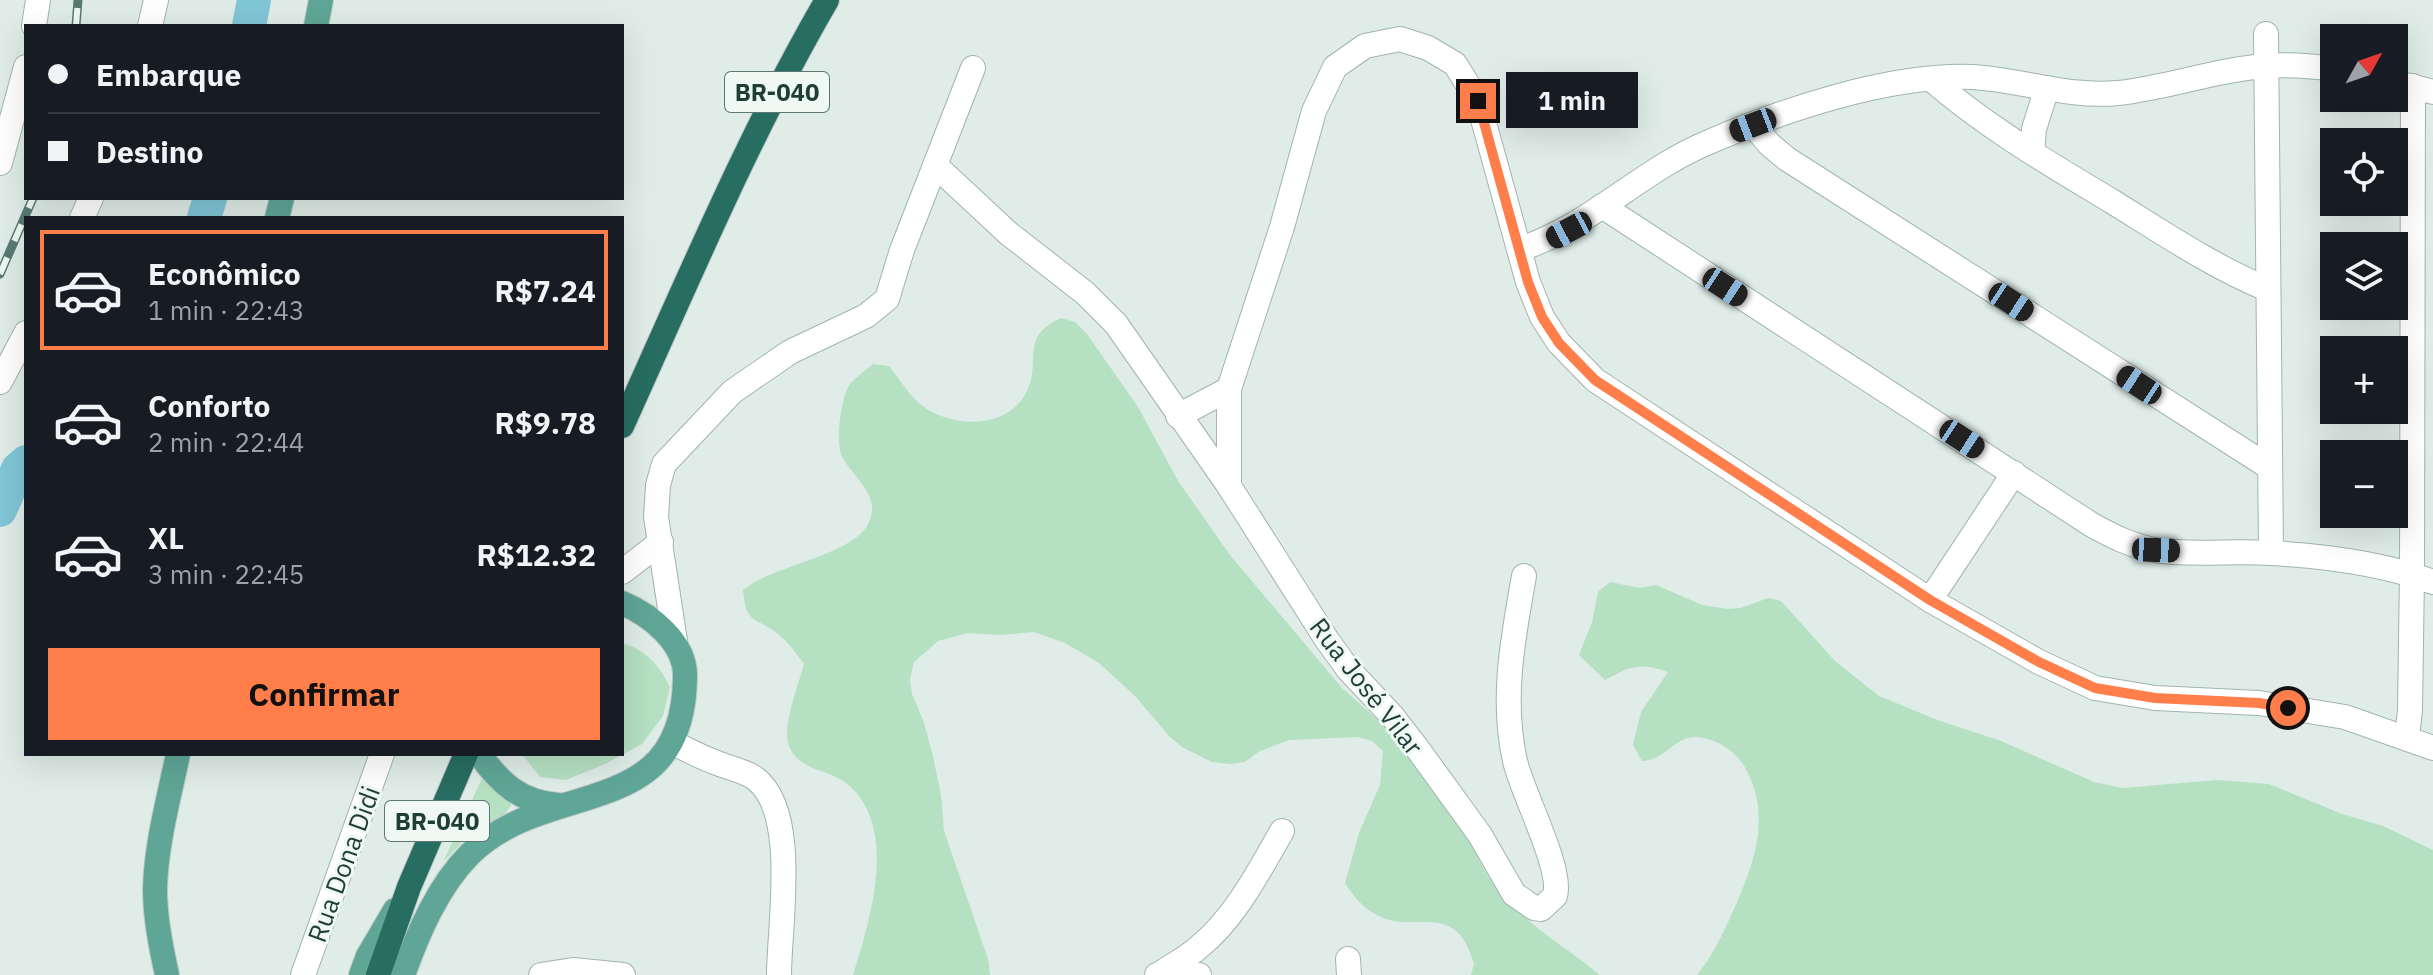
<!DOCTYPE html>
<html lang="pt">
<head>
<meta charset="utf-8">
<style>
  body { margin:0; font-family:"IBM Plex Sans",sans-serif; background:#242831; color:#f1f3f6; height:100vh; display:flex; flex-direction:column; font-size:30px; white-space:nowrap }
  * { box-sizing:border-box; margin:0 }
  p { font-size:26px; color:#9ea1a6 }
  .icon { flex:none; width:44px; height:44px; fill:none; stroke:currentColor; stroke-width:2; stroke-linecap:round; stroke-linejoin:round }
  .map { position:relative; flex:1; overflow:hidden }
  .panel { position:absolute; left:24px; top:216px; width:600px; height:540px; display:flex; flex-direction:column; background:#171b24; border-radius:0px; box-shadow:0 8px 32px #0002 }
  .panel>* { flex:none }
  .top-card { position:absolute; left:24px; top:24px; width:600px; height:176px; border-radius:0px; box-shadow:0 8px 32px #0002; display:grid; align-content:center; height:176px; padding:0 24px; background:#171b24 }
  .needle { width:52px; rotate:50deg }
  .buttons { position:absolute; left:2320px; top:24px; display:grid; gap:16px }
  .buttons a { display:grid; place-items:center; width:88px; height:88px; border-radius:0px; background:#171b24; box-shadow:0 8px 32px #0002; font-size:40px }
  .end { position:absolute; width:36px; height:36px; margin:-18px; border:10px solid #ff7e4a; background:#111; box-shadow:0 0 0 4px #111 }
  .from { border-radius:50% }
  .bubble { position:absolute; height:56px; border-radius:0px; background:#171b24; box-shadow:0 8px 32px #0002; font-size:26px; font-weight:700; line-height:56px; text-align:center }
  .car { position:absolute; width:24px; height:48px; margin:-24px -12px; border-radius:10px; box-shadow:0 0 6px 2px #0007; background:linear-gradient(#222 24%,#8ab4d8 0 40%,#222 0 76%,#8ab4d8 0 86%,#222 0) }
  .top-card b { display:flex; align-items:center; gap:28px; height:76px; font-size:30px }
  .top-card b+b { border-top:2px solid #363941 }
  .top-card i { width:20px; height:20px; background:#f1f3f6 }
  ul { padding:14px 0 0; list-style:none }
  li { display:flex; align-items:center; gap:24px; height:120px; margin:0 16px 12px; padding:0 8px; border:4px solid transparent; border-radius:0px }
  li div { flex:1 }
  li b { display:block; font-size:30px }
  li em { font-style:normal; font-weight:700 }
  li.active { border-color:#ff7e4a }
  li>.icon { width:72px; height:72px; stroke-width:1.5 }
  .action { display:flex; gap:16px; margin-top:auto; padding:16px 24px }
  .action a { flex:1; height:92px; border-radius:0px; background:#ff7e4a; color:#111; font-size:32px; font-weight:700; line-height:92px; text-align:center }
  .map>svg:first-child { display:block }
  .green { fill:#b5e0c2 }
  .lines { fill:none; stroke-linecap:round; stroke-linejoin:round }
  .river { stroke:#81c6d7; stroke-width:34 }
  .minor-casing { stroke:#a1b4ae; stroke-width:26 }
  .major-casing { stroke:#c0c9c7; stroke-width:26 }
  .highway-casing { stroke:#c0c9c7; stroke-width:26 }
  .minor { stroke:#fff; stroke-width:24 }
  .major { stroke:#5fa697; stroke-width:24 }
  .highway { stroke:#276d61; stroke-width:24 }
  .rail-casing { stroke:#587a72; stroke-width:9 }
  .rail { stroke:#f0f8f4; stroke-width:6; stroke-dasharray:18; stroke-linecap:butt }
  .route { stroke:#ff7e4a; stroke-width:10 }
  .labels { text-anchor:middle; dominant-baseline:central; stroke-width:6; stroke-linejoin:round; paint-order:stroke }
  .shield { fill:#f0f8f4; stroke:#5d766f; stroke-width:2 }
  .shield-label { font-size:24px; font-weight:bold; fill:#1e3e36 }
  .street-label { font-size:26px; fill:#1e3e36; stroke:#f0f8f4 }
</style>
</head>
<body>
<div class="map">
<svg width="2433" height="975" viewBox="0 0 2433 975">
  <rect width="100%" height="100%" fill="#dfece7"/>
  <!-- green -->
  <g class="green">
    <path d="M1061,318l14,4 12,12 51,73 40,74 52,74 112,133 59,53 69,96c23,71 76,94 130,138h-129l3,-12c-4,-10 -7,-20 -14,-28 -16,-20 -45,-10 -66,-14 -22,-4 -38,-20 -49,-38l14,-50 21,-48 3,-34 -11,-10 -15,-4 -68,3 -31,12 -13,10 -15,2 -18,-2 -30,-15 -12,-10 -35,-41 -36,-33 -34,-20 -31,-11 -34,3 -32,-2 -30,8 -24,21 -4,17 2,15 11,26 9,32 9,43 3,36 44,128 2,16h-137c17,-54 47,-150 -7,-192 -18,-14 -45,-12 -56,-35 -10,-18 9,-64 14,-84 -8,-11 -16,-22 -26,-30 -23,-18 -32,-9 -35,-44 28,-24 106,-34 124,-64 17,-30 -13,-46 -25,-70 -7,-13 -1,-60 8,-72 6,-7 16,-14 23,-20l16,2c10,12 19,28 31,38 29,24 84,26 105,-9 19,-33 -8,-57 36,-77z"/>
    <path d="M1610,582l30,6 16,-3 46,20 26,4 13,-1 27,-10 13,3 54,60 44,35 61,25 61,20 93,41 29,6 94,-8 52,4 73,30 41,12 50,24v125h-736c16,-20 26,-41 36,-64 22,-48 40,-98 10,-147 -10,-15 -29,-26 -47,-27 -23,0 -28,22 -54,24l-9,-16 8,-33 27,-40c-29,-10 -37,-6 -63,8l-26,-25 13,-33 6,-30z"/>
    <path d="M622,643c24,7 37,22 48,44l-7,29 -21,28 -37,20 -39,16 -26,-3 -18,-23h100z"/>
    <polygon points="486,770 511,794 512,804 505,814 468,836 443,862"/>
  </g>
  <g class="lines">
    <!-- river -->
    <g class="river">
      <polyline points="249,26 254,0"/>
      <polyline points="204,218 210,198"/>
      <polyline points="0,510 18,469 26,462"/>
    </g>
    <!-- minor casing -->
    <g class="minor-casing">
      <g id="minor">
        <polyline points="34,26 38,0"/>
        <polyline points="150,26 156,0"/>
        <polyline points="2266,34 2271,553"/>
        <path d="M1931,79c55,48 119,85 182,123 50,31 99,64 154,87"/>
        <polyline points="2394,82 2433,92"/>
        <polyline points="1753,125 1769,144 1787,159 2269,467"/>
        <polyline points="2032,152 2034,129 2047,88"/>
        <polyline points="0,163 26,67"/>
        <path d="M935,165l73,68 77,60 31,31 113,162 98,154 21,29 45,48 24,31 63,87 34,59 20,14 7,1 14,-13c8,-27 -32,-101 -40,-135 -14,-62 -2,-123 9,-185"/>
        <path d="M1602,206l490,319c20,11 40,21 63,25 37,6 78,0 116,3 54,3 111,10 162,29"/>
        <polyline points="82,218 91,198"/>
        <path d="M1520,249c71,-23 121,-79 189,-107 77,-33 181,-68 264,-65 49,3 96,21 145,16 50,-5 99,-24 149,-27 22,-2 45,0 67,3"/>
        <polyline points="0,382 26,333"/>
        <polyline points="1178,416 1229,389"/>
        <polyline points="1229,486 1229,389 1282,227 1314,111 1335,67 1365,46 1400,39 1428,48 1455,64 1478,101 1528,282 1542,317 1559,343 1595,380 1930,600 2039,662 2095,688 2155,698 2259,703 2345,717 2433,748"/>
        <polyline points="622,572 661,542"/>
        <polyline points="1930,600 2014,473"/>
        <polyline points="675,641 656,517 658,485 664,464 732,392 790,352 866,316 887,299 902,250 973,68"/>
        <polyline points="2407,737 2410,710 2412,574 2413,86"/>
        <path d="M672,742c15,8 29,15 45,21 12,5 29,8 39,16 43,34 23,147 23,196"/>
        <polyline points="1348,959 1349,975"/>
        <polyline points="303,975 382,754"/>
        <polyline points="541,975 573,970 623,975"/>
        <polyline points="1157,975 1199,975"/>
        <path d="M1158,975c13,-9 29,-17 41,-28 36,-29 60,-76 83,-116"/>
      </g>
    </g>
    <!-- major casing -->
    <g class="major-casing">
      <g id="major">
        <polyline points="316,26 321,0"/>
        <polyline points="277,218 282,198"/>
        <path d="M479,754c22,30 41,48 79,51"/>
        <path d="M167,975c-6,-28 -12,-57 -12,-86 1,-45 14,-91 23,-135"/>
        <polyline points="361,975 368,956 395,910"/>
        <path d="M403,975c15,-42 35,-89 67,-121 78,-77 214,-30 215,-177 1,-34 -34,-62 -63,-74"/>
      </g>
    </g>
    <!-- highway casing -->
    <g class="highway-casing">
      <g id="highway">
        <path d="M622,426c65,-143 126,-290 205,-426"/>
        <polyline points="378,975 409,887 466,754"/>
      </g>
    </g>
    <!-- minor -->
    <use href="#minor" class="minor"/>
    <!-- major -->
    <use href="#major" class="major"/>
    <!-- highway -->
    <use href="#highway" class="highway"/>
    <!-- rail casing -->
    <g class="rail-casing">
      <g id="rail">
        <polyline points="76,26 78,0"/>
        <polyline points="0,274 33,198"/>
      </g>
    </g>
    <!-- rail -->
    <use href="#rail" class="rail"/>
  </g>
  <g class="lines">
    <!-- route -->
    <polyline class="route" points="1478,101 1528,282 1542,317 1559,343 1595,380 1930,600 2039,662 2095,688 2155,698 2259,703 2288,708"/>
  </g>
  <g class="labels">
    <!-- shield labels -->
    <g class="shield">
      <rect x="725" y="72" width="104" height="40" rx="6"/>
      <rect x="385" y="801" width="104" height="40" rx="6"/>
    </g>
    <g class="shield-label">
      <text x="777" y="92">BR-040</text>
      <text x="437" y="821">BR-040</text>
    </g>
    <!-- street labels -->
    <g class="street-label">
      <text transform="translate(1367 686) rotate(52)">Rua José Vilar</text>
      <text transform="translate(343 864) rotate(-70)">Rua Dona Didi</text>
    </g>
  </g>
</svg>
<div class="buttons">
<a><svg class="needle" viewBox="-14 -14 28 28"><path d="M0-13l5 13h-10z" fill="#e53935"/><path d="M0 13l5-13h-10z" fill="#9ea1a6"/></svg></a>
<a><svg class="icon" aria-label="locate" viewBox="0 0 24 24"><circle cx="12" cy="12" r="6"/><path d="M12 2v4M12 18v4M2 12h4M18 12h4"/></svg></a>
<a><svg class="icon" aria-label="layers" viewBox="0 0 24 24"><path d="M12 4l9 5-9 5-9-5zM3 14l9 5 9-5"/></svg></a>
<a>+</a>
<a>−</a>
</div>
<i class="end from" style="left:2288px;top:708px"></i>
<i class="end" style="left:1478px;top:101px"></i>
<div class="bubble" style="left:1506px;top:72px;width:132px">1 min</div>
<i class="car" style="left:1753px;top:125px;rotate:249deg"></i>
<i class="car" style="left:1569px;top:230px;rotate:242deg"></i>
<i class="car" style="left:1725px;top:287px;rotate:123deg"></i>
<i class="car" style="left:2011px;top:302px;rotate:123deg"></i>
<i class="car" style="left:2139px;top:385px;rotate:303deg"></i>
<i class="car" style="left:1962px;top:439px;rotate:123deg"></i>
<i class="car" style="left:2156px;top:550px;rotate:92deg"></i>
<div class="top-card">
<b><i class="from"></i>Embarque</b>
<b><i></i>Destino</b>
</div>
<section class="panel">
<ul>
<li class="active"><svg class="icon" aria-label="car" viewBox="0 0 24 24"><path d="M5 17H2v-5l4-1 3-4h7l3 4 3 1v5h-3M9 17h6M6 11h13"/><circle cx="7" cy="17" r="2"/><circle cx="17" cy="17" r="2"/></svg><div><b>Econômico</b><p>1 min · 22:43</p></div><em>R$7.24</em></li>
<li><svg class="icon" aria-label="car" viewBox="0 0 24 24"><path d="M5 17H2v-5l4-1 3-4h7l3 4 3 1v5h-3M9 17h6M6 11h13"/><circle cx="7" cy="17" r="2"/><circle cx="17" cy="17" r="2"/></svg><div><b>Conforto</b><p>2 min · 22:44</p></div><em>R$9.78</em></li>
<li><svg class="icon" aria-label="car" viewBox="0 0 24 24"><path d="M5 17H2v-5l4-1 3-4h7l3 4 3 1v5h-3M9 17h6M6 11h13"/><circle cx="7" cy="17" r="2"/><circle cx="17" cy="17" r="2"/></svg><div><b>XL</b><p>3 min · 22:45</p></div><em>R$12.32</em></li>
</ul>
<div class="action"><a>Confirmar</a></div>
</section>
</div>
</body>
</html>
